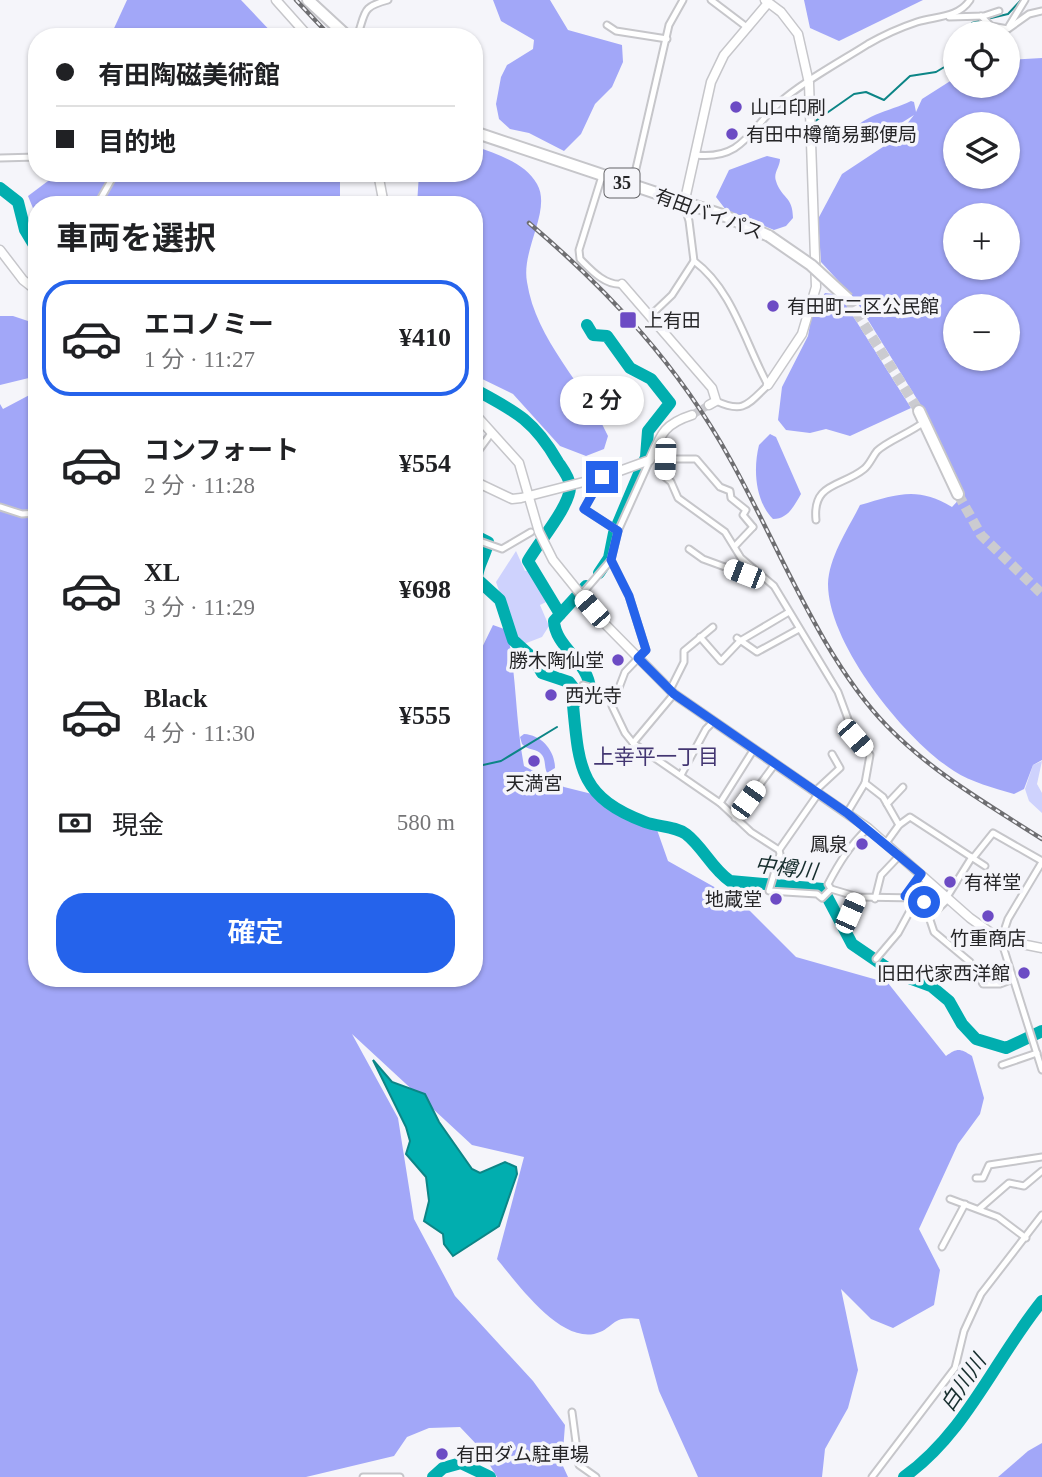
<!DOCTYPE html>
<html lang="ja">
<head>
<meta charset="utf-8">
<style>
  body { margin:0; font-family:"Times New Roman","Noto Sans JP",serif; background:#f2f2f2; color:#202124; height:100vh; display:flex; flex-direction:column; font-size:26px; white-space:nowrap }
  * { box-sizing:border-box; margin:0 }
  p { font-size:23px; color:#757577 }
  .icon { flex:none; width:38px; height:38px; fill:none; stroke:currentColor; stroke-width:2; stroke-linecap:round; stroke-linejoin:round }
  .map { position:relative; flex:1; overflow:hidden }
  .sheet { position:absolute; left:28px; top:196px; width:455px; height:791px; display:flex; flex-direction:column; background:#fff; border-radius:28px; box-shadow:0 2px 5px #0004 }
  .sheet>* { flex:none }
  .hud { position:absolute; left:28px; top:28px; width:455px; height:154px; border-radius:28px; box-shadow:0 2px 5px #0004; display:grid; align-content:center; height:154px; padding:0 28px; background:#fff }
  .buttons { position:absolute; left:943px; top:21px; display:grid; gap:14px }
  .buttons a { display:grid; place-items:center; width:77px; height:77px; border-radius:50%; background:#fff; box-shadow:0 2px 5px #0004; font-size:35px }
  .end { position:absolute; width:32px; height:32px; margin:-16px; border:9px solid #2563eb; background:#fff; box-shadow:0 0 0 4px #fff }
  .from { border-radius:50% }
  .bubble { position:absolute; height:49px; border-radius:24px; background:#fff; box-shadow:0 2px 5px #0004; font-size:23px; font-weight:600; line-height:49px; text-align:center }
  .car { position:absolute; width:21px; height:42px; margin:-21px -10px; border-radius:9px; box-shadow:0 0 5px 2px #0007; background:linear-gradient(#fff 24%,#345 0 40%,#fff 0 76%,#345 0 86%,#fff 0) }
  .hud b { display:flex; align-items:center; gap:24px; height:66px; font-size:26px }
  .hud b+b { border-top:2px solid #e0e0e0 }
  .hud i { width:18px; height:18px; background:#202124 }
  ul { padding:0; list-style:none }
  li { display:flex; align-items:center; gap:21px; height:116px; margin:0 14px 10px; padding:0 14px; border:4px solid transparent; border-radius:28px }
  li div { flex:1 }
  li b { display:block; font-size:26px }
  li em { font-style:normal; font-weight:600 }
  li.selected { border-color:#2563eb }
  li>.icon { width:63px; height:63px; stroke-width:1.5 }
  h2 { padding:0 28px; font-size:32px; line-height:84px }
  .pay { display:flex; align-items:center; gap:18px; height:77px; padding:0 28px; font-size:26px }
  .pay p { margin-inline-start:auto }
  .primary-button { display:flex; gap:14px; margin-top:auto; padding:14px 28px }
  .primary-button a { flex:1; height:80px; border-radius:28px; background:#2563eb; color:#fff; font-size:28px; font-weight:600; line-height:80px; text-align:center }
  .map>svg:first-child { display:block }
  .green { fill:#ced2fd }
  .forest { fill:#a2a7f8; fill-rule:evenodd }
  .water { fill:#01aeaf; stroke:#0c8586; stroke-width:2 }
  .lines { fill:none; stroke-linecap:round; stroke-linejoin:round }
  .stream { stroke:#0c8586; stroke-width:2 }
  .river { stroke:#01aeaf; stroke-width:12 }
  .secondary-tunnel { stroke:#cbcbd0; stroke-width:8; stroke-dasharray:8 4; stroke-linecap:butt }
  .highway-tunnel { stroke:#cbcbd0; stroke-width:10; stroke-dasharray:10 5; stroke-linecap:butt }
  .street-casing { stroke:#c6c6ca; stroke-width:9 }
  .secondary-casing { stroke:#c6c6ca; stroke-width:11 }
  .highway-casing { stroke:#c6c6ca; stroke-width:14 }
  .street { stroke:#fff; stroke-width:5 }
  .secondary { stroke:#fff; stroke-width:8 }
  .highway { stroke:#fff; stroke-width:10 }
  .rail-casing { stroke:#6e6e71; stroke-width:4.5 }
  .rail { stroke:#f5f5fa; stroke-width:2; stroke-dasharray:5; stroke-linecap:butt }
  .highway-bridge-casing { stroke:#c6c6ca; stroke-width:14; stroke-linecap:butt }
  .highway-bridge { stroke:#fff; stroke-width:10 }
  .route { stroke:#2563eb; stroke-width:9 }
  .poi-dot { fill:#6c4bc4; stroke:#f5f5fa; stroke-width:2.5 }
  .labels { text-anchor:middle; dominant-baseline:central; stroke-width:7; stroke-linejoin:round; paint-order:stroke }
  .shield { fill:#f5f5fa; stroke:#636366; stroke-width:2 }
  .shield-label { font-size:18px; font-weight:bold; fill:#252527 }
  .poi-label { font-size:19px; fill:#252527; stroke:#f5f5fa; text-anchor:start }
  .street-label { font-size:19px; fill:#252527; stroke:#f5f5fa }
  .neighbourhood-label { font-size:21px; fill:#433672; stroke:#f5f5fa }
  .water-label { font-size:21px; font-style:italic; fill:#172e2e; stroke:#f5f5fa }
</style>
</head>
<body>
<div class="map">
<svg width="1042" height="1477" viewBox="0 0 1042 1477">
  <rect width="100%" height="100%" fill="#f5f5fa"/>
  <!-- green -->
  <g class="green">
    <polygon points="516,551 525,571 529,570 546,602 540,605 549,626 542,637 524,644 515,637 496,582"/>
    <polygon points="1042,761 1037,784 1042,793 1042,813 1029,801 1025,789 1033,765"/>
  </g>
  <!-- forest -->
  <g class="forest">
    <polygon points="127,0 241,0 276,37 110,37"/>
    <polygon points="493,0 550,0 568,30 622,45 623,62 612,87 595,104 581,134 564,151 529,133 510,129 499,119 496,104 501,77 507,65 533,49 534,40 501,21"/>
    <polygon points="804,0 923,0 839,41 810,28"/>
    <path d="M1042,58v702l-9,5 -9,24 -10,5c-20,-6 -43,-12 -60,-23 -49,-31 -126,-127 -126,-187 1,-27 20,-55 32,-79 37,-11 58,-19 92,2l12,-13 -44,-90 -65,-105 -34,-37 -3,-43 24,-45 53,-35 19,-24 -38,24 -26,3 -3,-3c13,-25 42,-27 64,-38l3,1 2,10 6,-13 33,-21 1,8h52v-26zM956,124h52v53h-52zM956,215h52v53h-52zM956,306h52v53h-52z"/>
    <path d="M474,146c22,8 51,16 63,38 15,26 -16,65 -10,98 9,59 57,101 81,154l-4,13 -18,7 -26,-10 -47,-52 -39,-19v-170h-57l2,-32h55z"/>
    <path d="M767,156l13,3c0,8 -7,14 -4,22 5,17 17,15 17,37l-7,8 -12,4 -48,-20 -10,-13 13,-27z"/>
    <polygon points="74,173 340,173 340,205 37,205 37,218 28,196 48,181"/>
    <polygon points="825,293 833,294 846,305 911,408 850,436 826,429 810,433 786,430 778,420 782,387 808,336 812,313"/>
    <polygon points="0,316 13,316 37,324 37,376 0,385"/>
    <path d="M37,391v587h437v-314l19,-39 14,5c10,46 8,89 17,136l40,21 40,10 52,30 12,34 73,41 55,55 92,26 58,73c11,-8 14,-8 26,0l12,42 -4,16 -22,30 -39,85 21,41 -6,35 -41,23 -22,-9 -30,-30 17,81 -10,38 -23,41 -3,28h-124l-39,-86 -20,-72c-29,-4 -24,10 -45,15 -36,7 -77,-51 -97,-75l27,-102 -52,-12 -120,-111 46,84 16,101 41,77 78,85 32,44 -3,39 6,13h-71l-18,-30 -19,-20 -31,1 -22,9 -13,19 -88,21h-306v-1073l3,5z"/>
    <path d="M770,434l6,3 25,57c-7,12 -13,25 -28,25 -18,-18 -20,-50 -14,-74z"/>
    <path d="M524,734c18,1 31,17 31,34l-8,5c-3,-6 -1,-13 -5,-18 -5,-7 -14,-4 -20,-11l-2,-7z"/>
    <polygon points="1042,1443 1042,1477 998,1477 1028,1451"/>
  </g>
  <!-- water -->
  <polygon class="water" points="373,1060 392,1082 425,1094 439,1122 472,1169 480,1173 505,1162 516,1167 517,1174 499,1226 453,1256 444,1244 443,1234 424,1221 429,1201 426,1177 406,1154 410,1141 406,1127"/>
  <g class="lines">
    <!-- stream -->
    <g class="stream">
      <polyline points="987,19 1008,14 1021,0"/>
      <polyline points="970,33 972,23 982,20"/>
      <polyline points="814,122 854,94 866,92 884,100 910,76 936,72 956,60"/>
      <polyline points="752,141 806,126"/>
      <polyline points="474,767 501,761 557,727"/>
    </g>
    <!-- river -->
    <g class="river">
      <polyline points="0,188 18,202 25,230 37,250"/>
      <polyline points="587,325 593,335 607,336 630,368 651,379 670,403 648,431 646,457 614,533 609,558 599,573"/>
      <path d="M474,389c41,22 60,31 84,73 4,6 12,16 12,24 1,19 -32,57 -42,75l32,53"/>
      <path d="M474,535l14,7c-2,14 -11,23 -11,37l23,21 13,40 21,19 8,14 27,9 11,14"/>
      <path d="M586,586l-32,35c1,26 35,41 36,68l-17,16c6,64 7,92 72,117 13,5 30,4 41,12 17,13 26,35 44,47l93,8 29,55 41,28 38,14 18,15 13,23 14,15 30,9 36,-17"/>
      <polyline points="433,1477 443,1468 461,1463 490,1477"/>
      <path d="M904,1477c62,-44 91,-118 138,-176"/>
    </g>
    <!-- secondary-tunnel -->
    <polyline class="secondary-tunnel" points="692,415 709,405"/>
    <!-- highway-tunnel -->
    <g class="highway-tunnel">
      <polyline points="848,299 919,411"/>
      <polyline points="958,494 981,535 1042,594"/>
    </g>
    <!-- street casing -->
    <g class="street-casing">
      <g id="street">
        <polyline points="711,0 748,28"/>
        <polyline points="981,16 991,26 1008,29 1029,14 1042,11"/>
        <polyline points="949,17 984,16 999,11"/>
        <polyline points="607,25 616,31 667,39"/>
        <polyline points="1009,26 1025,0"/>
        <path d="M357,37c9,-25 4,-30 31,-37"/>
        <path d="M696,155c46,5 54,-25 82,-51 21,-20 65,-44 90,-60 14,-8 34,-17 49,-22 19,-6 41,-4 53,-22"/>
        <polyline points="0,158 37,157"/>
        <path d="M602,176l-23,74 1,9c11,11 25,27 42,25"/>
        <polyline points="632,186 669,25 683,0"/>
        <path d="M684,204l5,17 5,40c39,29 51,82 74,124 -20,19 -24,29 -52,16"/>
        <polyline points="97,205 113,177 110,173"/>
        <polyline points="651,315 672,295 694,261"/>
        <polyline points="652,456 665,459 664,476 671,482 678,498 725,532 741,558 774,586 838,692 855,738 870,755 865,783"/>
        <polyline points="474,457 492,432"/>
        <polyline points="665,459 696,459 720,487 730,491 731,498 746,510 743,515 753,527"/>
        <polyline points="602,477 584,509 618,531"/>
        <polyline points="0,507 22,514 37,513"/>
        <path d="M816,520c-4,-38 26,-33 48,-51 6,-5 8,-12 13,-18 10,-10 33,-18 47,-29"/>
        <polyline points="474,539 502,549 531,532"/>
        <polyline points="735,546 753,527"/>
        <polyline points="689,549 703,559 744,574 752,569"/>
        <polyline points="611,560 629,596 646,650 625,672 612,706 625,733 633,743 720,803 751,832 779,850 780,854 769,891 817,894 822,898 831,889"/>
        <polyline points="581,595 611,560 618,531 650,460"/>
        <polyline points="700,637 721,661 740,641 789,612"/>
        <polyline points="737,638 757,652 799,629"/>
        <polyline points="583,685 593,688"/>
        <polyline points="670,690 684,662 684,651 713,627"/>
        <polyline points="633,743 674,694"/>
        <polyline points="681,775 706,729 713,722"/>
        <polyline points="814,792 840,768 832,754"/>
        <polyline points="720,803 754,749"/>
        <polyline points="887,804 903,787"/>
        <polyline points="847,813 865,783 883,797 899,825"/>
        <polyline points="735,818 775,764"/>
        <path d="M868,828c-18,17 -29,35 -40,56l3,5 27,8 59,1 7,4 10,30 36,30 13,22h17l13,-5"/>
        <polyline points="886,843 899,825 910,817 985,866"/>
        <polyline points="779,850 818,794"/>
        <polyline points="973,858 993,833 1042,861"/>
        <polyline points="1042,862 1008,919 1001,940 1042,1070"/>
        <polyline points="906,896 921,874"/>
        <polyline points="947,897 972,857"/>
        <polyline points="875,899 881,875 900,855"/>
        <polyline points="850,913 858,897"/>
        <polyline points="931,916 948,899"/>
        <polyline points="876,959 898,933 917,898"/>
        <polyline points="1002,1065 1037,1053"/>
        <polyline points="976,1178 983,1178 989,1165 1042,1157"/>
        <polyline points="950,1199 998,1217 1026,1238"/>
        <polyline points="979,1209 1009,1183 1024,1186 1042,1171"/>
        <polyline points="942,1247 965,1204"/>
        <polyline points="572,1412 579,1465 596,1477"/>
        <polyline points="363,1477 400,1477"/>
        <polyline points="872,1477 955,1368 964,1331 981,1294 1042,1215"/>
      </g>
    </g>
    <!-- secondary casing -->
    <g class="secondary-casing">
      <g id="secondary">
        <polyline points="276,0 309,37"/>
        <polyline points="765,0 781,12 798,34 809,83 816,287 802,334 768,385"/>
        <polyline points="378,173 384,205"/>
        <polyline points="684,204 711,82 724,55 768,3"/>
        <polyline points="0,250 23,280 37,291"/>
        <polyline points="622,284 712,388 716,401 709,405"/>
        <polyline points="474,413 519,463 539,532 553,560 603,622 674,694 868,828 970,918 1001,940 1042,948"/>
        <path d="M474,481l38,18 9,-1 82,-21 47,-17c11,-26 14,-36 42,-45"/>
      </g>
    </g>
    <!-- highway casing -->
    <g class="highway-casing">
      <g id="highway">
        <polyline points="308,0 348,37"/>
        <polyline points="474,132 725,216 769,236"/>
        <polyline points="919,411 958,494"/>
      </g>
    </g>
    <!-- street -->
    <use href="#street" class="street"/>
    <!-- secondary -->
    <use href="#secondary" class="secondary"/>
    <!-- highway -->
    <use href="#highway" class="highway"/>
    <!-- rail casing -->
    <g class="rail-casing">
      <g id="rail">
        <polyline points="296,0 331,37"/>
        <path d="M529,223c80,68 150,143 201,236 48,85 91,200 158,268 45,46 101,78 154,112"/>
      </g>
    </g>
    <!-- rail -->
    <use href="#rail" class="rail"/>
    <!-- highway-bridge casing -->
    <g class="highway-bridge-casing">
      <polyline id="highway-bridge" points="769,236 811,265 848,299"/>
    </g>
    <!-- highway-bridge -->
    <use href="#highway-bridge" class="highway-bridge"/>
  </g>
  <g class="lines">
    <!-- route -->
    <polyline class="route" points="602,477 584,509 618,531 611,560 629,596 646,650 638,658 674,694 847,813 921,874 905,896 924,902"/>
  </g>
  <!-- markers -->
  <g class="poi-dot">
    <circle cx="736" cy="107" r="7"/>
    <circle cx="732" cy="134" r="7"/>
    <circle cx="773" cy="306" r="7"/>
    <rect x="619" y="311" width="18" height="18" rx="3.5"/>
    <circle cx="618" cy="660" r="7"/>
    <circle cx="551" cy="695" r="7"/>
    <circle cx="534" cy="761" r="7"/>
    <circle cx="862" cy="844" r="7"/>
    <circle cx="950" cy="882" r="7"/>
    <circle cx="776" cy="899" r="7"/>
    <circle cx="988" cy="916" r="7"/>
    <circle cx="1024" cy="973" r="7"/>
    <circle cx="442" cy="1454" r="7"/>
  </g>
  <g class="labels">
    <!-- shield labels -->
    <rect class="shield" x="604.5" y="168.5" width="35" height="29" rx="5"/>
    <g class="shield-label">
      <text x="622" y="183">35</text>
    </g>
    <!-- poi labels -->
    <g class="poi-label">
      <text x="750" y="107">山口印刷</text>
      <text x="746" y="134">有田中樽簡易郵便局</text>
      <text x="787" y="306">有田町二区公民館</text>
      <text x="644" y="320">上有田</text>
      <text x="604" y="660" text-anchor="end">勝木陶仙堂</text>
      <text x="565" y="695">西光寺</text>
      <text x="534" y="783" text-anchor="middle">天満宮</text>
      <text x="848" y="844" text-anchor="end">鳳泉</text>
      <text x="964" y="882">有祥堂</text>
      <text x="762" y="899" text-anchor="end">地蔵堂</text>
      <text x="988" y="938" text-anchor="middle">竹重商店</text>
      <text x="1010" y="973" text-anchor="end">旧田代家西洋館</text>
      <text x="456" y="1454">有田ダム駐車場</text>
    </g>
    <!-- street labels -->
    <g class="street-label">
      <text transform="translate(709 214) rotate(20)">有田バイパス</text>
    </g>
    <!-- neighbourhood labels -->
    <g class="neighbourhood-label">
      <text x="656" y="757">上幸平一丁目</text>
    </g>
    <!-- water labels -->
    <g class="water-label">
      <text transform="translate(786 868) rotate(7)">中樽川</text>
      <text transform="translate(963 1383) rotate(-56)">白川川</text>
    </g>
  </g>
</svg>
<div class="buttons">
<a><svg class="icon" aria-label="locate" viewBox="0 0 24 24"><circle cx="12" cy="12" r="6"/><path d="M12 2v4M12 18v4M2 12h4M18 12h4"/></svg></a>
<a><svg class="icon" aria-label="layers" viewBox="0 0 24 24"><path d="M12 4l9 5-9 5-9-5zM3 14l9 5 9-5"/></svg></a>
<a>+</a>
<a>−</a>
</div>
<i class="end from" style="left:924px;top:902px"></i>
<i class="end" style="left:602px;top:477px"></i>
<div class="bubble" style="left:560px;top:376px;width:84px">2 分</div>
<i class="car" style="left:665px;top:459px;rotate:182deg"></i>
<i class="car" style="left:744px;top:574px;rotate:291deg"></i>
<i class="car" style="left:592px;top:609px;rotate:319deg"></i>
<i class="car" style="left:855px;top:738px;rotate:139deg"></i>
<i class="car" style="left:748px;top:800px;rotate:36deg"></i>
<i class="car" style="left:850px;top:913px;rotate:24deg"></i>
<div class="hud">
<b><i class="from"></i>有田陶磁美術館</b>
<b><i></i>目的地</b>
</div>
<section class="sheet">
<h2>車両を選択</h2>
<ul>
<li class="selected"><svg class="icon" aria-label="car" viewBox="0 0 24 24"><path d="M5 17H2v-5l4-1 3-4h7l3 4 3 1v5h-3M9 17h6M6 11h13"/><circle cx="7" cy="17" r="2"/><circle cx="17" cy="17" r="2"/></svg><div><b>エコノミー</b><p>1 分 · 11:27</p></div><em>¥410</em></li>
<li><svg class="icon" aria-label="car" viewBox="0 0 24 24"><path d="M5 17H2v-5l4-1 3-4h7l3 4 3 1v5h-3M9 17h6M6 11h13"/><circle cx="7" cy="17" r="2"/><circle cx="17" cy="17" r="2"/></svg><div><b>コンフォート</b><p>2 分 · 11:28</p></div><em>¥554</em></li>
<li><svg class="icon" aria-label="car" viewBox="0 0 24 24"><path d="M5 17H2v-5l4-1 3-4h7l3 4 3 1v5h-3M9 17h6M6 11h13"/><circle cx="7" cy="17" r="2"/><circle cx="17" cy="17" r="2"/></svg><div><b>XL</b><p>3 分 · 11:29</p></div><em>¥698</em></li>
<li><svg class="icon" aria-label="car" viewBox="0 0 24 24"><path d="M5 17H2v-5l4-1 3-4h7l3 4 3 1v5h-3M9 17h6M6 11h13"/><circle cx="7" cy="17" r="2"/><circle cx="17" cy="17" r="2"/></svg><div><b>Black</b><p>4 分 · 11:30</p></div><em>¥555</em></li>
</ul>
<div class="pay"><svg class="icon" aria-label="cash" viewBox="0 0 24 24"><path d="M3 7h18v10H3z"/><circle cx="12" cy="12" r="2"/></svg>現金<p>580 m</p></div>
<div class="primary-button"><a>確定</a></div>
</section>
</div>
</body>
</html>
